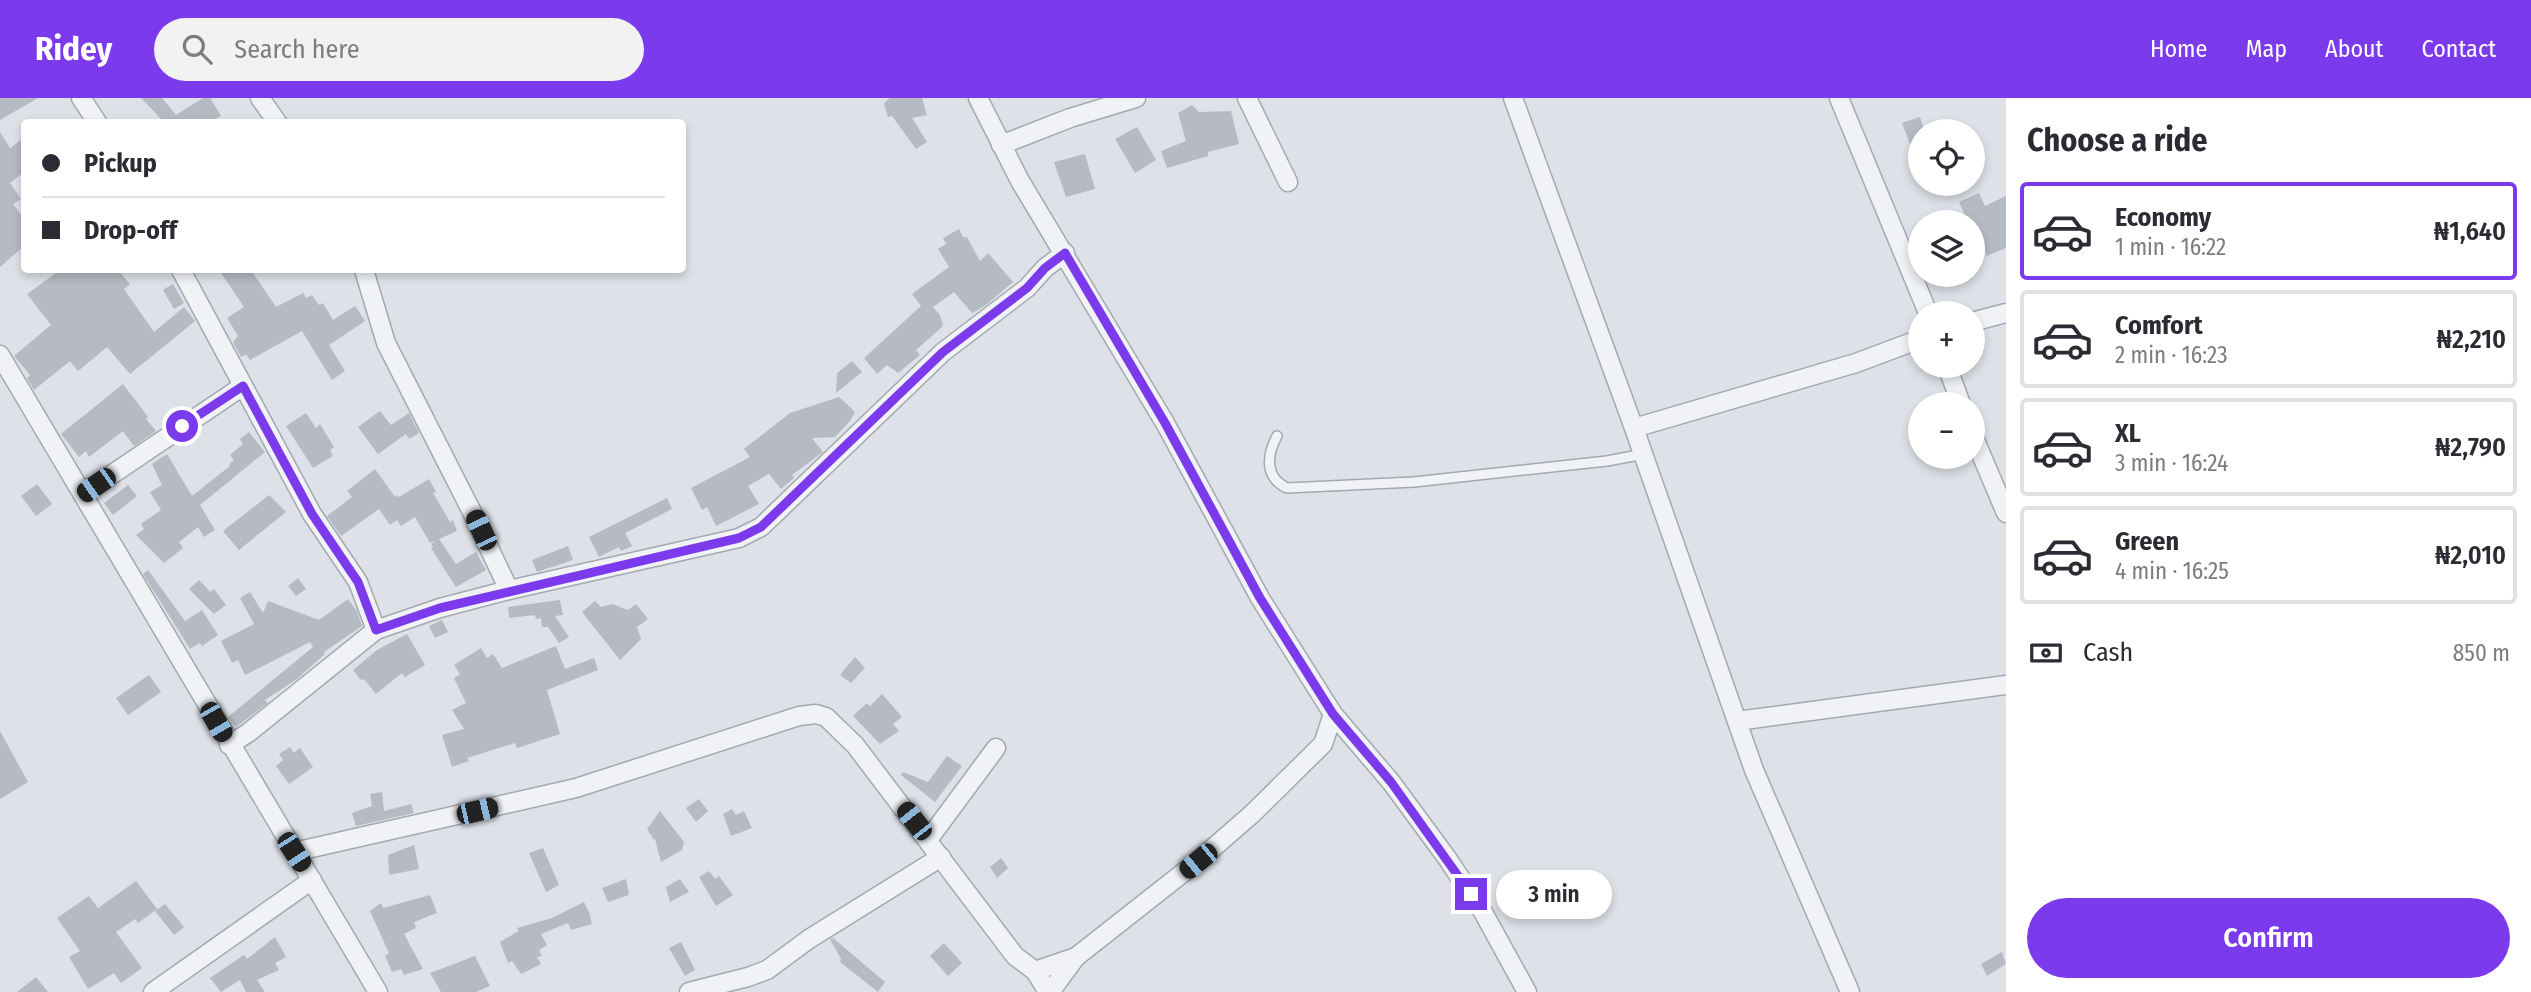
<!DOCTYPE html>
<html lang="en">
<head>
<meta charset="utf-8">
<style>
  body { margin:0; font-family:"Fira Sans Condensed",sans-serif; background:#f2f2f3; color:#2b2b33; height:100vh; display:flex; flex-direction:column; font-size:26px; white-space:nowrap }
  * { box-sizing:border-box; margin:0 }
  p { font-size:23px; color:#7c7c81 }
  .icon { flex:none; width:38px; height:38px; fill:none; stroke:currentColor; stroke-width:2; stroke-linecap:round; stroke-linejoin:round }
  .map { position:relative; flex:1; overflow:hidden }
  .drawer { display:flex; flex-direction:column; background:#fff; width:525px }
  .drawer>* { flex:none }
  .top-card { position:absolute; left:21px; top:21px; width:665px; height:154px; border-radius:7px; box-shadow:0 4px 10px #0003; display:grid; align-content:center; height:154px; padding:0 21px; background:#fff }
  .buttons { position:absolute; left:1908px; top:21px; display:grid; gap:14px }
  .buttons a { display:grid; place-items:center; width:77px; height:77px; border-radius:50%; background:#fff; box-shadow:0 4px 10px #0003; font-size:35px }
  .end { position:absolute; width:32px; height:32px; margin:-16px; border:9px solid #7c3aed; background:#fff; box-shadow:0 0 0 4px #fff }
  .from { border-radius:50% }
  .bubble { position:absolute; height:49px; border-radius:24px; background:#fff; box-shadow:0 4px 10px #0003; font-size:23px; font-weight:600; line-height:49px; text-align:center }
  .car { position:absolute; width:21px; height:42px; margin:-21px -10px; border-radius:9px; box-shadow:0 0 5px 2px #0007; background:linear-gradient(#222 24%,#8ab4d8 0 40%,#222 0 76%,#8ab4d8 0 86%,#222 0) }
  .top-card b { display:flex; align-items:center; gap:24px; height:66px; font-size:26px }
  .top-card b+b { border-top:2px solid #e1e1e2 }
  .top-card i { width:18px; height:18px; background:#2b2b33 }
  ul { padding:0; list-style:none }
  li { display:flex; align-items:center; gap:21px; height:98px; margin:0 14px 10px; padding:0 7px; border:4px solid #e1e1e2; border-radius:7px }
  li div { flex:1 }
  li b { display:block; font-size:26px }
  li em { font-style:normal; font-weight:600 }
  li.current { border-color:#7c3aed }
  li>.icon { width:63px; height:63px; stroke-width:1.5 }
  h2 { padding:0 21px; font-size:32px; line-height:84px }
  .pay { display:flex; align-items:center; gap:18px; height:77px; padding:0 21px; font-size:26px }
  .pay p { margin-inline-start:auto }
  .button { display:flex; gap:14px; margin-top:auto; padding:14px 21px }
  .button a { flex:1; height:80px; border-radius:42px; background:#7c3aed; color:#fff; font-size:28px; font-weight:600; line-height:80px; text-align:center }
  header { display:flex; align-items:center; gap:42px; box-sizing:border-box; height:98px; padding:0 35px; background:#7c3aed; color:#fff }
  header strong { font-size:33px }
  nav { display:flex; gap:38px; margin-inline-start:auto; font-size:24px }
  .search { width:490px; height:63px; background:#f2f2f3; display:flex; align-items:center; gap:18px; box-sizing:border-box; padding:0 24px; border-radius:38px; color:#7c7c81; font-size:26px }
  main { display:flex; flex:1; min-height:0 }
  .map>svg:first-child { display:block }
  .building { fill:#b5bac3 }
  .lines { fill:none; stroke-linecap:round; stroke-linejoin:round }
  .service-casing { stroke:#a4a8b0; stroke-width:12 }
  .minor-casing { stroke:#a4a8b0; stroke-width:21 }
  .service { stroke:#f0f2f5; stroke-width:9 }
  .minor { stroke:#f0f2f5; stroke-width:18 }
  .route { stroke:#7c3aed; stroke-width:9 }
</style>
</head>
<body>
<header>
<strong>Ridey</strong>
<div class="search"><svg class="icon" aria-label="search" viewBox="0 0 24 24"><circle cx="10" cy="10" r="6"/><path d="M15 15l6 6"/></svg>Search here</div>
<nav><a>Home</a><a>Map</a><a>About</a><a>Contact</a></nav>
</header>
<main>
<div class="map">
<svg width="2006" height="894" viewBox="0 0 2006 894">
  <rect width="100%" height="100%" fill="#dee1e7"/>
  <!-- building -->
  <g class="building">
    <polygon points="0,0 38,0 0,22"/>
    <polygon points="141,0 162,0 176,17 203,0 210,0 221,18 210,24 164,24"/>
    <polygon points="890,0 922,0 927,17 912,20 927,44 916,51 892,18 888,19 884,5"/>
    <polygon points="1192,7 1199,14 1231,13 1239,46 1208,54 1208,58 1167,70 1161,53 1186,43 1178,15"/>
    <polygon points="1920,19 1925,33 1920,33 1920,42 1910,46 1902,25"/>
    <polygon points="1137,29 1156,62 1135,75 1115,41"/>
    <polygon points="0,34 10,50 24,40 24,74 10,85 21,101 13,106 24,121 24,148 0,169"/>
    <polygon points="1085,56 1095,91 1066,99 1054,64"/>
    <polygon points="1979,95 1985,108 2006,98 2006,150 1987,158 1977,135 1972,137 1972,124 1968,124 1959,104"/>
    <polygon points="959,131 963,139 967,139 980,163 988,155 1013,184 986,207 972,215 954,194 933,209 940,217 943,228 916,252 920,257 898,275 887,267 877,276 864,260 921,208 912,196 949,169 938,151 946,146 943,140"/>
    <polygon points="60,172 118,172 130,186 124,191 154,234 184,209 195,223 130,276 107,249 78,273 70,263 34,292 27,280 30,277 14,258 51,227 27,196"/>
    <polygon points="219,172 251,172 276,209 303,195 306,200 312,197 319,207 323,205 333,222 355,208 365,223 329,247 345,273 332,282 302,233 250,262 246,256 241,259 233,244 238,238 227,220 244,209"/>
    <polygon points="173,186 184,205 174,211 163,192"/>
    <polygon points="852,263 862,274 836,295 837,275"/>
    <polygon points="123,286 148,319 146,321 156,333 134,348 123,333 89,359 86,353 79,359 61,336"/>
    <polygon points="839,299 855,314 850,323 835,339 812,340 823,354 792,377 794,380 781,391 769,376 748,388 759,406 716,428 707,409 702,412 691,390 750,359 744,351 790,315"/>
    <polygon points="380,313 391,327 409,315 419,335 409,341 406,336 378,356 358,329"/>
    <polygon points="306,315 316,330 320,326 334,349 330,352 333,358 313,370 286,328"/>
    <polygon points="249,334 265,354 200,407 215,432 204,439 198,429 179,444 183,450 164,465 136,437 144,431 141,426 161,412 150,394 162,387 152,366 167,356 192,398 230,368 229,366 234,362 230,357 243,346 240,341"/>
    <polygon points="375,371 395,399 397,397 399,399 429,381 436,394 433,395 450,424 453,422 457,433 439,441 456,466 476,454 486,472 456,489 431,450 433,449 431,446 437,442 430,445 415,419 401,428 397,422 390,427 379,411 341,438 327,418 352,399 347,393"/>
    <polygon points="37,386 52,406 36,418 21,398"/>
    <polygon points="128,387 137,398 113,417 104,405"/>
    <polygon points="269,397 286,414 239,452 223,433"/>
    <polygon points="667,400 672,411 625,435 632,448 621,453 619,449 599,459 589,439"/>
    <polygon points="568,448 573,462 537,474 532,462"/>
    <polygon points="148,472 185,523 202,512 218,537 202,548 200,545 190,551 143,476"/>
    <polygon points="298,480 306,491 296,498 288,488"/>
    <polygon points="199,482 210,494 214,491 226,507 214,516 189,491"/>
    <polygon points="250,494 263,515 268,503 319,522 348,501 357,513 362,528 324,554 325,556 297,581 265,602 268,605 236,629 228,619 313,549 310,544 245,577 238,562 232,565 221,543 254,526 240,500"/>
    <polygon points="560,502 563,517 555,518 569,539 559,545 548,529 542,529 541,520 536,521 535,517 509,520 508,509"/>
    <polygon points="595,503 601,509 612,506 628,512 636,506 648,521 637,529 641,541 620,562 582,514"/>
    <polygon points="442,522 448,534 435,540 429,528"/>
    <polygon points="407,536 425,567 405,579 402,575 376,596 364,581 361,582 353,572 377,552"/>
    <polygon points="556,548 565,571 594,560 598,572 547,592 560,636 517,650 515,645 467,660 469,663 452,669 442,637 464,631 452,612 466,605 454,580 460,576 454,567 481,550 487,560 493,556 502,570"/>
    <polygon points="855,559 865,570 851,585 840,577"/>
    <polygon points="149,577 161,594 128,617 116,600"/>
    <polygon points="882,596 902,619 893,626 899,633 880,646 853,618 867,605 870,608"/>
    <polygon points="0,633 28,684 0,701"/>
    <polygon points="290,649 294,655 300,650 313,669 289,686 276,668 283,662 279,656"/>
    <polygon points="947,658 962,668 935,704 901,677 903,674 928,684"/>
    <polygon points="382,694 384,713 411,706 414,715 356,728 352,715 372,708 370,696"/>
    <polygon points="699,701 708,713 696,724 686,710"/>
    <polygon points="732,711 736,717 744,713 752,730 731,738 723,716"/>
    <polygon points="660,713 684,744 682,752 661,764 655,741 654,742 647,731"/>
    <polygon points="414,747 419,771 389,777 388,757"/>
    <polygon points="543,750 559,787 546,794 529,755"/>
    <polygon points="1001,760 1008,770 997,780 990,769"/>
    <polygon points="709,773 715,781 719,778 733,797 716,808 699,779"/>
    <polygon points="626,781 629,797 608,804 602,790"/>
    <polygon points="680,781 689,794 670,804 666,789"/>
    <polygon points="136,783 157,811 138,825 135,821 116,834 142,870 121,885 114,875 88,891 69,859 80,853 57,820 89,798 98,810"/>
    <polygon points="430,797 437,815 414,824 416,830 404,836 423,871 404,877 401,871 392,874 385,858 389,855 370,813 381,805 383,810"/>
    <polygon points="584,804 589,814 592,826 571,832 568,825 541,836 547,847 539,852 542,858 537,859 541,866 521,876 512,863 508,865 500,844 519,833 517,830 552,820"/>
    <polygon points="165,806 184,829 174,837 155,813"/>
    <polygon points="275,839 286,859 275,865 279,872 257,882 265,894 246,894 240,882 221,894 210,880 244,857 247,861"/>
    <polygon points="833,840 885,884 878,894 840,864 841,861 830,841"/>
    <polygon points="681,844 695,872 685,878 669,850"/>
    <polygon points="944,845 962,865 948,878 930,858"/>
    <polygon points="2002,854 2006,866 1987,878 1981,866"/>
    <polygon points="475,858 490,888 476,894 441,894 430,875"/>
    <polygon points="36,879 48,894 17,894"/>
  </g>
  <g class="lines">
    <!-- service casing -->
    <g class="service-casing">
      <path id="service" d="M1277,338c-10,19 -13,41 10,52l127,-6 193,-21 37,-7"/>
    </g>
    <!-- minor casing -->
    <g class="minor-casing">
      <g id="minor">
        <polyline points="81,0 97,24"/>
        <polyline points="260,0 277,24"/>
        <polyline points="978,0 1020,83 1165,325 1260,500 1333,616 1391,684 1447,760 1483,814 1527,894"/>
        <polyline points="1247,0 1288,84"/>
        <polyline points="1513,0 1634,330"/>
        <polyline points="1839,0 1928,215"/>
        <polyline points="1001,47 1070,20 1136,0"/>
        <polyline points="181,172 312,416 358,484 376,532"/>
        <polyline points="364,172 386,245 471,412 509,492"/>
        <polyline points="1972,224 2006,215"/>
        <polyline points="0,257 378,894"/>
        <polyline points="1947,268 1961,306"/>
        <polyline points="1972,335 2006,415"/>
        <polyline points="83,396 243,288"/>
        <polyline points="1737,623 2006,587"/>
        <polyline points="229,647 248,635 376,532 440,510 509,492 739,440 761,429 943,254 1027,190 1045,170 1065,155"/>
        <polyline points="928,742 996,650"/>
        <polyline points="294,754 576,690 799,618 816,616 826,619 855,647 1015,858 1035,873 1048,894"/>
        <polyline points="1035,873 1076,859 1198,763 1252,716 1323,646 1333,616"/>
        <polyline points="153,894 312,782"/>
        <polyline points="689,894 748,879 767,872 809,841 941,759"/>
        <polyline points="1050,894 1076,859"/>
        <polyline points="1850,894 1754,672 1634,330 1856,265 1920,241"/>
      </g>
    </g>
    <!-- service -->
    <use href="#service" class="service"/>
    <!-- minor -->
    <use href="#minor" class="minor"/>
  </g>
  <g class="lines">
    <!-- route -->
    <polyline class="route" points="182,328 243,288 312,416 358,484 376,532 440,510 739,440 761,429 943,254 1027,190 1045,170 1065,155 1165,325 1260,500 1333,616 1391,684 1471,796"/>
  </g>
</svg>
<div class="buttons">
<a><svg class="icon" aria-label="locate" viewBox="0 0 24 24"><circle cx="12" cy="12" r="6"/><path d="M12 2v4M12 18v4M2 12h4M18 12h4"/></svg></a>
<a><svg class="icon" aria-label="layers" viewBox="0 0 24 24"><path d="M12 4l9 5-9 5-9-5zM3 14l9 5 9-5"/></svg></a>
<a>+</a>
<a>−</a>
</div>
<i class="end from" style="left:182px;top:328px"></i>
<i class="end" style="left:1471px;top:796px"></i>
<div class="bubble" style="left:1496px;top:772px;width:116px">3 min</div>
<i class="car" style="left:96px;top:387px;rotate:235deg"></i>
<i class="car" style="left:481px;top:432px;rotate:335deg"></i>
<i class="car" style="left:216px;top:624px;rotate:150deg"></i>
<i class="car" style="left:477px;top:713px;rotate:77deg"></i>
<i class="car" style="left:914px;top:723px;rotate:322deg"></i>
<i class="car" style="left:294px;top:754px;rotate:147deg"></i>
<i class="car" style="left:1198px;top:763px;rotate:231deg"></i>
<div class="top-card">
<b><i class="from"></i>Pickup</b>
<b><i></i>Drop-off</b>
</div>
</div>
<section class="drawer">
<h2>Choose a ride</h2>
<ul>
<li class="current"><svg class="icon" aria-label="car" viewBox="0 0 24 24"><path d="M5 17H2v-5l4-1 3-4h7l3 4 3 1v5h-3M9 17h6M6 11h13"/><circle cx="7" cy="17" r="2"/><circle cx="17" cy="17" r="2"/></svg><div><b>Economy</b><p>1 min · 16:22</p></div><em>₦1,640</em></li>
<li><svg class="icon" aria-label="car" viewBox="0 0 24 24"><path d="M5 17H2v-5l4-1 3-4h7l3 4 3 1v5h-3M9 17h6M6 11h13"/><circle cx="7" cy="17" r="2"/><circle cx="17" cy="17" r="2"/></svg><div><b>Comfort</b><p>2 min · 16:23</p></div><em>₦2,210</em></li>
<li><svg class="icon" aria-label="car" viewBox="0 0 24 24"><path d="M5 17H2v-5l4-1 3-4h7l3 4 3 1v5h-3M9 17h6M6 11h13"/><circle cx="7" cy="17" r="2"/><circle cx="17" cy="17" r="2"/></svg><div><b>XL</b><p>3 min · 16:24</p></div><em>₦2,790</em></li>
<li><svg class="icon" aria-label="car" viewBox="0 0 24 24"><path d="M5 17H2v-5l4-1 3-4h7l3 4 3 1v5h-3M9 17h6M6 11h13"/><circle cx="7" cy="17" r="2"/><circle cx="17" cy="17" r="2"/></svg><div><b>Green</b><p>4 min · 16:25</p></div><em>₦2,010</em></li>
</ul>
<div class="pay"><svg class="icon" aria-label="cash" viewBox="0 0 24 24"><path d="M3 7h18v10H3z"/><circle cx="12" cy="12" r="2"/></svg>Cash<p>850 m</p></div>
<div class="button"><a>Confirm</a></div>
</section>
</main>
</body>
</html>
